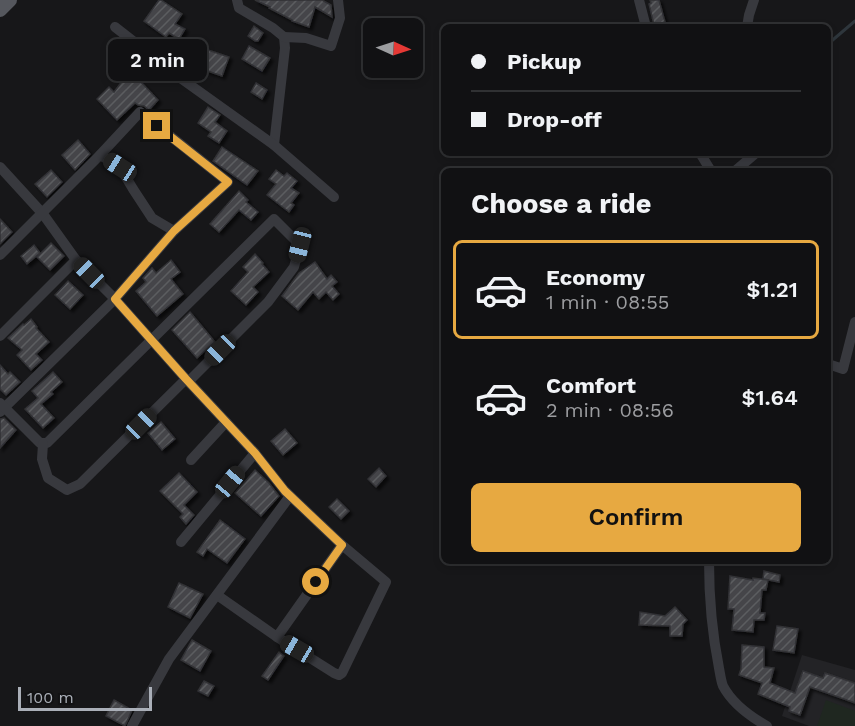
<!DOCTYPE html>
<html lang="en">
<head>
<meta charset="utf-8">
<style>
  body { margin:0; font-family:"Work Sans",sans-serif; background:#1a1a1c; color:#f1f3f6; height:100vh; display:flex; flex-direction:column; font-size:22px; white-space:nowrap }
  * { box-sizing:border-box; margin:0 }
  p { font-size:20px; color:#9c9da0 }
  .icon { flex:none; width:33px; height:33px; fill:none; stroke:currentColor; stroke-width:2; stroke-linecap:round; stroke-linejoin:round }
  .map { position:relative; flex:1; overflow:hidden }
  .drawer { position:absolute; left:441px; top:168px; width:390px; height:396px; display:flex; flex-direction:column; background:#111113; border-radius:9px; box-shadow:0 3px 9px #0003,0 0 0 2px #303133 }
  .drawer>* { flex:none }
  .banner { position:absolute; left:441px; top:24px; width:390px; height:132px; border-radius:9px; box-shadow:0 3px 9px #0003,0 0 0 2px #303133; display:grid; align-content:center; height:132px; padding:0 30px; background:#111113 }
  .needle { width:39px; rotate:93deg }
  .fabs { position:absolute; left:363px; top:18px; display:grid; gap:12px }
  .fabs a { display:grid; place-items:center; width:60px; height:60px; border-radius:9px; background:#111113; box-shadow:0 3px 9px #0003,0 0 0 2px #303133; font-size:30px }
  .scale { position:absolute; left:18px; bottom:15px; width:134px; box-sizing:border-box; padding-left:6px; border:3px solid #aaafb8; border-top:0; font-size:16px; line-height:21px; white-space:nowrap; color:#aaafb8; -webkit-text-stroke:4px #121214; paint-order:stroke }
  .end { position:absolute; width:27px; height:27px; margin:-14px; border:8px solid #e7a941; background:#111; box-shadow:0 0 0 3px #111 }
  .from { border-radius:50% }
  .bubble { position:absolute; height:42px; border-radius:9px; background:#111113; box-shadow:0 3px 9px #0003,0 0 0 2px #303133; font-size:20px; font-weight:600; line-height:42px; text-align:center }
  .car { position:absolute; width:18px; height:36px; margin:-18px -9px; border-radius:8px; box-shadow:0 0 4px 2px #0007; background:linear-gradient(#222 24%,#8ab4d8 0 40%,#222 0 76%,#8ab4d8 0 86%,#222 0) }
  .banner b { display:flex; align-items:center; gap:21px; height:57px; font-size:22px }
  .banner b+b { border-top:2px solid #303133 }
  .banner i { width:15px; height:15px; background:#f1f3f6 }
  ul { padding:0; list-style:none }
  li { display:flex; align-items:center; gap:18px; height:99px; margin:0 12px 9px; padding:0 18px; border:3px solid transparent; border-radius:9px }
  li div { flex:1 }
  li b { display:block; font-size:22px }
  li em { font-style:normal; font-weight:600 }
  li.active { border-color:#e7a941 }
  li>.icon { width:54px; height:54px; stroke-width:1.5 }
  h2 { padding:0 30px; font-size:27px; line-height:72px }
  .cta { display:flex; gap:12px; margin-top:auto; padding:12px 30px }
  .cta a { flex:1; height:69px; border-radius:9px; background:#e7a941; color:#111; font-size:24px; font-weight:600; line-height:69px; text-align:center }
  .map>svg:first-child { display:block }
  .built { fill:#232326 }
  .green { fill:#1f2720 }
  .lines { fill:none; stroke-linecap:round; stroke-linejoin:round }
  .stream { stroke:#2e363c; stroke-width:3 }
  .building { fill:url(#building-hatch); stroke:#313135; stroke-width:1.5; filter:url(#shadow) }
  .minor { stroke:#38393e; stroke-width:10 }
  .major { stroke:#55575d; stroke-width:14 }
  .route { stroke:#e7a941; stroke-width:8 }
</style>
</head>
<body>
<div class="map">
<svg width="855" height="726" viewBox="0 0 855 726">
  <defs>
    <pattern id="building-hatch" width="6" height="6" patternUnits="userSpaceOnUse" patternTransform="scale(1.5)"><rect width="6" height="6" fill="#444549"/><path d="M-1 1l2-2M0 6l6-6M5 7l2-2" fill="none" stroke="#5c5d61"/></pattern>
    <filter id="shadow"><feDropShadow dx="3" dy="3" stdDeviation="1.5" flood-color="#0009"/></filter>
  </defs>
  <rect width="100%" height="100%" fill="#171719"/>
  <!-- built -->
  <polygon class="built" points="802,655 855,670 855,726 809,726 782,716"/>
  <!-- green -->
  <polygon class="green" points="826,700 855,711 855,726 817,726"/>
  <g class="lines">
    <!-- stream -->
    <polyline class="stream" points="828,44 855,21"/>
  </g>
  <!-- building -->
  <g class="building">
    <polygon points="159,0 161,0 182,14 175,24 185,29 179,39 169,33 166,37 144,21"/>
    <polygon points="255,0 322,0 331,5 332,17 315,7 309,27 292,21 292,20 269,8 270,7"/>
    <polygon points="650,0 659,0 665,22 654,25 649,4 651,3"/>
    <polygon points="254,26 263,33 258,41 255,41 248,36"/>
    <polygon points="249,46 270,58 262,71 242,59"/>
    <polygon points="205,49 229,57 222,76 199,68"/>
    <polygon points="128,73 143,84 158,100 149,110 144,106 138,105 135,103 117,120 97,99 109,87 114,92"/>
    <polygon points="256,83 267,90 262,99 251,92"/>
    <polygon points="208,107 220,115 215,122 227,131 219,143 208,136 211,132 198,123"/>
    <polygon points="78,140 90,154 75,170 62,155"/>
    <polygon points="222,147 258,171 247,185 213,161"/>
    <polygon points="51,170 62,182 47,197 35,184"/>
    <polygon points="276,170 284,176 287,173 297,181 291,188 299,193 291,203 294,205 289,212 267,195 276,184 269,179"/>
    <polygon points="239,191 248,200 246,202 258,212 251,220 239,210 219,232 210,224"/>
    <polygon points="0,219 12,232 0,244"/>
    <polygon points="51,243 64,256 50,270 37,257"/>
    <polygon points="34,245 40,253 27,264 21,256"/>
    <polygon points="255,254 263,263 262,264 269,272 253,287 258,292 246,305 231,291 248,272 243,267"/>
    <polygon points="171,260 180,272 171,279 183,294 157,316 136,291 146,282 143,278 152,268 156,273"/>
    <polygon points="315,262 327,279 331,275 337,282 332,286 339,294 333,300 326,292 319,299 313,292 298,310 282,296 299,273"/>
    <polygon points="68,281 83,295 70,309 55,295"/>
    <polygon points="190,312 215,342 197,358 172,330"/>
    <polygon points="31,319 37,327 36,328 49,342 36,354 42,360 31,370 17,355 22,350 8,338 23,324 24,325"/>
    <polygon points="0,365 8,374 10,372 20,382 6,395 0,389"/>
    <polygon points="53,372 62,382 51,392 53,394 41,404 54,418 43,428 25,409 38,398 32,391"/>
    <polygon points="4,418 16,430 0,448 0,419"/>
    <polygon points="161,422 175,439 162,450 148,433"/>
    <polygon points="285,429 297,443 283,455 271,441"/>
    <polygon points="379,468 386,476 376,487 368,479"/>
    <polygon points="255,470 269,483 279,496 261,516 235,493"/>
    <polygon points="179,473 197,492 184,505 194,515 186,524 180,517 183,514 160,491"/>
    <polygon points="337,499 349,511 341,519 329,507"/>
    <polygon points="220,520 245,539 227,563 207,549 203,556 197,552"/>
    <polygon points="764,571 780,575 779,582 763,579"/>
    <polygon points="730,576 753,580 753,578 768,580 766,590 762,590 760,613 765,613 764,620 754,620 753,632 732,630 734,609 728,609"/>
    <polygon points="179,583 203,594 190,618 168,607"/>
    <polygon points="675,607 687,620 683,624 682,636 670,636 670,626 639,625 640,612 665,616"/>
    <polygon points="777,626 798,629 794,653 773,650"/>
    <polygon points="192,640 211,651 200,671 181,660"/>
    <polygon points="742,645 764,647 764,667 774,668 770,683 795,693 803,671 823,678 825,673 855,683 855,703 810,687 800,715 789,711 790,707 758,694 762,683 739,675 741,669"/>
    <polygon points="279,652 284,656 268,680 262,676"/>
    <polygon points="204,681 214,686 208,696 198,691"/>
    <polygon points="114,700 132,710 125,726 106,716"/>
  </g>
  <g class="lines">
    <!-- minor -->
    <g class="minor">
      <polyline points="237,0 239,8 273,28 284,37 285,48 274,145"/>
      <polyline points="639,0 646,27"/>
      <polyline points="115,27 179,77 274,145 334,197"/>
      <polyline points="747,27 749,15 754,0"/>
      <polyline points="284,37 306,38 331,46 340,18 338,0"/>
      <polyline points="700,153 711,171"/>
      <polyline points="100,155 120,167 133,189 152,218 174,231"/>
      <polyline points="0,167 43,214 76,260 115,299 186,379 255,453 285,491 342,545 386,582 342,673 339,675 334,673 277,637"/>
      <polyline points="735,171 756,153"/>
      <polyline points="0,255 100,155 140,112 228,182 174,231 115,299 0,412"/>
      <polyline points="0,336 76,260"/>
      <polyline points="828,364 843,369 855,322"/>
      <polyline points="0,403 40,443 47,443 274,219 300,245 294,267 268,302 189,381"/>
      <polyline points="43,444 42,459 48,478 67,490 80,484 186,379"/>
      <polyline points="191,460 226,422"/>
      <polyline points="181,542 255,453"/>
      <path d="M709,561c0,35 3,72 10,107 1,5 2,13 4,18 9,17 28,31 44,40"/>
      <polyline points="217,595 277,637 342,545"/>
      <polyline points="132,726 169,659 290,496"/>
    </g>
    <!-- major -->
    <polyline class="major" points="0,10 10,0"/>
  </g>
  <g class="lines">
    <!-- route -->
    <polyline class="route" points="157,126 228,182 174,231 115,299 186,379 255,453 285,491 342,545 316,582"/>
  </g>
</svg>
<div class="fabs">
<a><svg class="needle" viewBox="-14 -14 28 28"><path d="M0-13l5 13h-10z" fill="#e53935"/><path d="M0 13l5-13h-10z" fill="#9c9da0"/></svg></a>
</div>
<div class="scale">100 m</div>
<i class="end from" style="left:316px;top:582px"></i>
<i class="end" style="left:157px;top:126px"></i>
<div class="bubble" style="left:108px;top:39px;width:99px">2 min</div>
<i class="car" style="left:120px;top:167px;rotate:302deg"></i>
<i class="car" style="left:300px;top:245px;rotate:194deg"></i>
<i class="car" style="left:89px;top:273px;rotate:315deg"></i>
<i class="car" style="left:220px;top:350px;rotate:225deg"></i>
<i class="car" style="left:141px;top:424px;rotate:45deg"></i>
<i class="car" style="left:230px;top:482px;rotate:40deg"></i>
<i class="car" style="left:297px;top:649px;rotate:300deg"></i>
<div class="banner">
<b><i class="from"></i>Pickup</b>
<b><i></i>Drop-off</b>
</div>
<section class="drawer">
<h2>Choose a ride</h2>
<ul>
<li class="active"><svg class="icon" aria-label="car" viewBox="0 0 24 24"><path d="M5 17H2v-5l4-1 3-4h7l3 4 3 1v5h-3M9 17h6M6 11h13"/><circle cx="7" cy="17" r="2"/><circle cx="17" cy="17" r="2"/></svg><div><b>Economy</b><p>1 min · 08:55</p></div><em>$1.21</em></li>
<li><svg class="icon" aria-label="car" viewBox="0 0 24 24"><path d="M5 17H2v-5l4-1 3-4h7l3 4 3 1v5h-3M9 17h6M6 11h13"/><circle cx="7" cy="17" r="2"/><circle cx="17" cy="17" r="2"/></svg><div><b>Comfort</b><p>2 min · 08:56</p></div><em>$1.64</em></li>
</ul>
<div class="cta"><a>Confirm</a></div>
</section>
</div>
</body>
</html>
